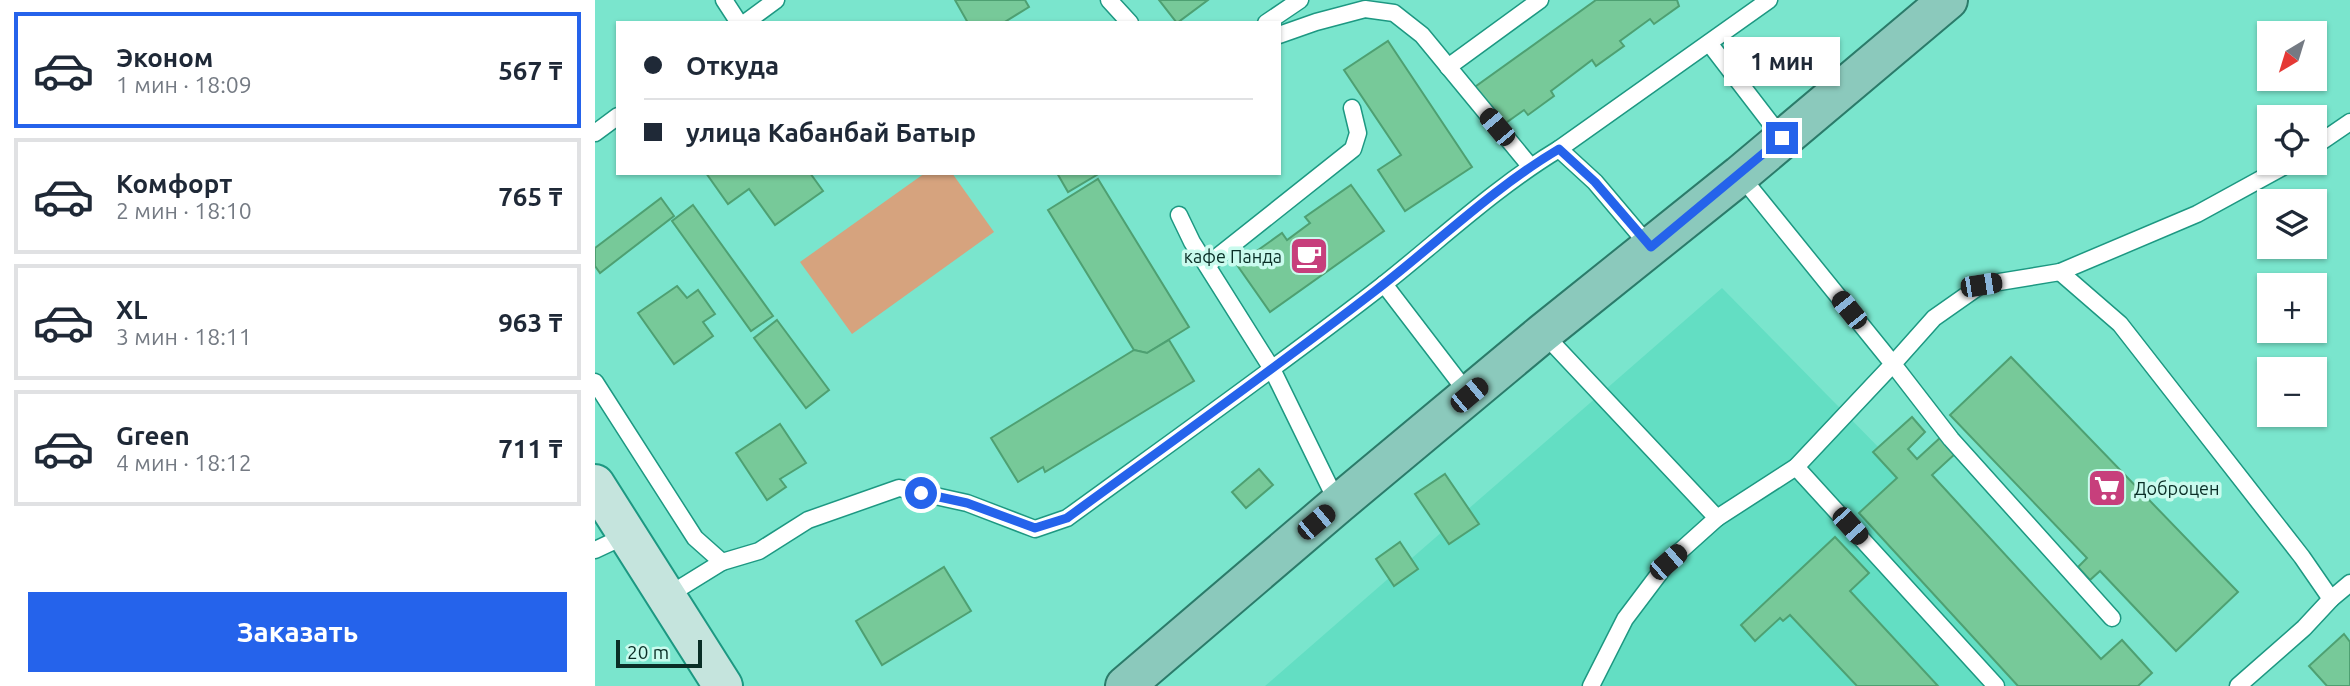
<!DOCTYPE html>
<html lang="ru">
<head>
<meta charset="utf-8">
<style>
  body { margin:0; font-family:Ubuntu,sans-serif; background:#f2f2f3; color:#1f2937; height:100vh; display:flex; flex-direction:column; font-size:26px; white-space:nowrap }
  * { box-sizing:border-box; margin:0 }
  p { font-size:23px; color:#747a83 }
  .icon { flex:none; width:38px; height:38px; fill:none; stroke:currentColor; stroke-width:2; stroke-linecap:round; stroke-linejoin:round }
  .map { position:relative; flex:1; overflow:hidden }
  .sheet { display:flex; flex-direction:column; background:#fff; width:595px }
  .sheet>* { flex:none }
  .guide { position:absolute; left:21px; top:21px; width:665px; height:154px; border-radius:0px; box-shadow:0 2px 5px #0004; display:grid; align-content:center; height:154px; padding:0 28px; background:#fff }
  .needle { width:46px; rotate:218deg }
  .buttons { position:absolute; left:1662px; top:21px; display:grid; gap:14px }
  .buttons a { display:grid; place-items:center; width:70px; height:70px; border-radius:0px; background:#fff; box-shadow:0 2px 5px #0004; font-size:35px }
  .scale { position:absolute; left:21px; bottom:18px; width:86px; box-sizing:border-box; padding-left:7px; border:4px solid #0a2e26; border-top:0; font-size:19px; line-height:24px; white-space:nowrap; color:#0a2e26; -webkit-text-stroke:5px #cafbee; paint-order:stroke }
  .end { position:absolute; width:32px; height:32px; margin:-16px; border:9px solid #2563eb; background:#fff; box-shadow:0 0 0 4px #fff }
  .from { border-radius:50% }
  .bubble { position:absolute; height:49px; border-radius:0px; background:#fff; box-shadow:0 2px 5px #0004; font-size:23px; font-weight:700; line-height:49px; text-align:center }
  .car { position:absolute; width:21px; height:42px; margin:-21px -10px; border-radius:9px; box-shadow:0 0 5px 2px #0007; background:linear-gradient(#222 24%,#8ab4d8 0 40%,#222 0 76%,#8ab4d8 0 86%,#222 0) }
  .guide b { display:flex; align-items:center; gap:24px; height:66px; font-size:26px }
  .guide b+b { border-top:2px solid #e0e1e3 }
  .guide i { width:18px; height:18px; background:#1f2937 }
  ul { padding:12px 0 0; list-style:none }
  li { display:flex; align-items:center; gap:21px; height:116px; margin:0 14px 10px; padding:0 14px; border:4px solid #e0e1e3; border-radius:0px }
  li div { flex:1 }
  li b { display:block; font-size:26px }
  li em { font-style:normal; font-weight:700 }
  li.current { border-color:#2563eb }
  li>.icon { width:63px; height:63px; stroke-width:1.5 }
  .action { display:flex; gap:14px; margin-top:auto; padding:14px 28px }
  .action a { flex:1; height:80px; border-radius:0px; background:#2563eb; color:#fff; font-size:28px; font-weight:700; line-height:80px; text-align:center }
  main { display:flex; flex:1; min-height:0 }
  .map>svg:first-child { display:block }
  .built { fill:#63dec3 }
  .pitch { fill:#d6a37e }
  .building { fill:#77c999; stroke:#4ea072; stroke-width:2 }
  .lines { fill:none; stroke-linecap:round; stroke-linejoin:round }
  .service-casing { stroke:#1d9882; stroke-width:19 }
  .secondary-casing { stroke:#1d9882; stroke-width:42 }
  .primary-casing { stroke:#2b7b6a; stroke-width:42 }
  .service { stroke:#fff; stroke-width:16 }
  .secondary { stroke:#c5e4dd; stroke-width:38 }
  .primary { stroke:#8bc9bc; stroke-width:38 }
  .route { stroke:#2563eb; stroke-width:9 }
  .labels { text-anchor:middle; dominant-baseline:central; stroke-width:7; stroke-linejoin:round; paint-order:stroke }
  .poi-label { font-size:18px; fill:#0a2e26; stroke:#cafbee; text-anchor:end }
</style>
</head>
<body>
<main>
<section class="sheet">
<ul>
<li class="current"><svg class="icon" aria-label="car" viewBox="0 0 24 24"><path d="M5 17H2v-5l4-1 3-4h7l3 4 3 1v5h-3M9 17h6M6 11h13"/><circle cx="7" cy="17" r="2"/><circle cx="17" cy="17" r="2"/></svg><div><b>Эконом</b><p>1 мин · 18:09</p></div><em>567 ₸</em></li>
<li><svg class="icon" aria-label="car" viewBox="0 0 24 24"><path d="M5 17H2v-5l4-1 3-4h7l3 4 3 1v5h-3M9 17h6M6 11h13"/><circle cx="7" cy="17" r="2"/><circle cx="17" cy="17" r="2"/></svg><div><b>Комфорт</b><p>2 мин · 18:10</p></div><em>765 ₸</em></li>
<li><svg class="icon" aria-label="car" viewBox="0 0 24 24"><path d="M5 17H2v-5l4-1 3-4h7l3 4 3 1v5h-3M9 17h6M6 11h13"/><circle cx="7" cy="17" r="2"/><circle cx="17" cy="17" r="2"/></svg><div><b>XL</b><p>3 мин · 18:11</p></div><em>963 ₸</em></li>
<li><svg class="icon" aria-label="car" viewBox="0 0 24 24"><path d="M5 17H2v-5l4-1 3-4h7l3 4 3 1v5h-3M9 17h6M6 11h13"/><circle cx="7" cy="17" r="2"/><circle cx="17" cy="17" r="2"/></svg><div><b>Green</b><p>4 мин · 18:12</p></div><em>711 ₸</em></li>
</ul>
<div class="action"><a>Заказать</a></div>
</section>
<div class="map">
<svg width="1755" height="686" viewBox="0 0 1755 686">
  <rect width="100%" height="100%" fill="#7ae5cd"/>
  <!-- built -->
  <polygon class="built" points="1127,288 1518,686 670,686"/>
  <!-- pitch -->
  <polygon class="pitch" points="330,173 357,173 399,232 257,334 205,262"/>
  <!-- building -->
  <g class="building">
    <polygon points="360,0 430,0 434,7 408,23 373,23"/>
    <polygon points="564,0 613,0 582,23"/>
    <polygon points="1001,0 1082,0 1084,6 1059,24 1055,19 1025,41 1029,46 1001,66 997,60 956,91 959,96 933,115 929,110 905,127 877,89"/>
    <polygon points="793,41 877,167 810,211 783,170 806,155 749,70"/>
    <polygon points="111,173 215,173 228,191 180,225 154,189 133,204"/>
    <polygon points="462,173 505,173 473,192"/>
    <polygon points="503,179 594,327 552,353 539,350 453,210"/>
    <polygon points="756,185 789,231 675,312 642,265 687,233 692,240 715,223 710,217"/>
    <polygon points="66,198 79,216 5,273 0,266 0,248"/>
    <polygon points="98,205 178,316 156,331 77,221"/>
    <polygon points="82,286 92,298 103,290 120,314 108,322 118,336 79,364 43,313"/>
    <polygon points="182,320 234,390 211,408 159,338"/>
    <polygon points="574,340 599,381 450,472 448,467 423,482 396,438 539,350 552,353"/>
    <polygon points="1416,357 1643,592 1581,651 1505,571 1495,580 1483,567 1492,558 1355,415"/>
    <polygon points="1317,417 1330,432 1313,449 1322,459 1346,437 1361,453 1337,475 1506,659 1527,640 1557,673 1543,686 1423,686 1264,513 1302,478 1278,452"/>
    <polygon points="185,424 211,463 185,479 191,487 172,500 141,453"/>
    <polygon points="664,469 678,485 651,508 637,492"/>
    <polygon points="850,474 884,524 854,544 820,494"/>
    <polygon points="1240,537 1274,573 1255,591 1343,686 1262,686 1195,615 1188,621 1185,618 1160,641 1146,625"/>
    <polygon points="805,542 823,569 799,586 781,559"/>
    <polygon points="349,567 376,611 287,665 261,621"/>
    <polygon points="1749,634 1755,642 1755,686 1732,686 1714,666"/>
  </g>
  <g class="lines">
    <!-- service casing -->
    <g class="service-casing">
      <g id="service">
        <polyline points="129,0 144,23"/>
        <polyline points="514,0 535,23"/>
        <polyline points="150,23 181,0"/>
        <polyline points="671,23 705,0"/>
        <polyline points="684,35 721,22 770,9 799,13 827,35 935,166"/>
        <polyline points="1114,43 1187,138"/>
        <polyline points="853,67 945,0"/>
        <polyline points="0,133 23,116"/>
        <polyline points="1720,146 1755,122"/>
        <polyline points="964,149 1000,182 1055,247"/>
        <polyline points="584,215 597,242 677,369 743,504"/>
        <polyline points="612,265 758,149 763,133 757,108"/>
        <polyline points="1465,272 1602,214 1695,163"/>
        <polyline points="789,284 874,395"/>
        <polyline points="948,333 1122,518 1201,467 1298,364 1145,175"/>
        <path d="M0,382l100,156 27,24 37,-11 49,-31 91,-32 68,15 68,26 32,-11c106,-77 213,-153 316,-233 58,-46 113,-98 176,-136l210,-149"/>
        <polyline points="1201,467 1401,686"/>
        <polyline points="0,550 32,535"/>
        <polyline points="72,596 127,562"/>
        <polyline points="1736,599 1755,583"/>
        <polyline points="1517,618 1356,439 1298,364 1339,318 1386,285 1465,272 1525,324 1707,557 1736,599 1709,628 1643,686"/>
        <polyline points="996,686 1030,619 1073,562 1122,518"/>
      </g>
    </g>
    <!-- secondary casing -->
    <g class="secondary-casing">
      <polyline id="secondary" points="0,484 128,686"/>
    </g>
    <!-- primary casing -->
    <g class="primary-casing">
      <polyline id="primary" points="530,686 743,504 948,333 1145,175 1353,0"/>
    </g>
    <!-- service -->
    <use href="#service" class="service"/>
    <!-- secondary -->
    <use href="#secondary" class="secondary"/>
    <!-- primary -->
    <use href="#primary" class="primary"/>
  </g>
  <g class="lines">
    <!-- route -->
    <path class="route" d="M326,493l46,10 68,25 32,-10c103,-75 207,-149 308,-227 61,-47 118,-103 184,-142l36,33 56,65 131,-109"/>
  </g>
  <!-- icons -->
  <defs>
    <g id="cafe-square" transform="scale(2.0125)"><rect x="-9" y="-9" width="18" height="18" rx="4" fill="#c73f7c" stroke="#cafbee"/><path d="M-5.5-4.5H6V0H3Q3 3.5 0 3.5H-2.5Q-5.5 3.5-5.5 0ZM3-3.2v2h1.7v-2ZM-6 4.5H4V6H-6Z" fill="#fff"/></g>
    <g id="supermarket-square" transform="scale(2.0125)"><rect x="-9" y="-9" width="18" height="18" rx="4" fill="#c73f7c" stroke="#cafbee"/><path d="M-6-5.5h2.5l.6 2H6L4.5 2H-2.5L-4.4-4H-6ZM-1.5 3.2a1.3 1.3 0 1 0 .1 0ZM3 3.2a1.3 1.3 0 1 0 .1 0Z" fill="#fff"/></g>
  </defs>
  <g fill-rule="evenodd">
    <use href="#cafe-square" x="714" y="256"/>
    <use href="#supermarket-square" x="1512" y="488"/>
  </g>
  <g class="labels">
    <!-- poi labels -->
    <g class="poi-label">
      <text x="687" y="256">кафе Панда</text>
      <text x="1539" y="488" text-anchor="start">Доброцен</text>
    </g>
  </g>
</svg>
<div class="buttons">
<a><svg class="needle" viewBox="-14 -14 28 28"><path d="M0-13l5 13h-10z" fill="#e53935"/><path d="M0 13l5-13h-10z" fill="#747a83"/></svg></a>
<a><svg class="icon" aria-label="locate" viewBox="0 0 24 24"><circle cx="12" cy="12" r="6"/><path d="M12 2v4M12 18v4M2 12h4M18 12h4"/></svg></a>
<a><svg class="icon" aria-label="layers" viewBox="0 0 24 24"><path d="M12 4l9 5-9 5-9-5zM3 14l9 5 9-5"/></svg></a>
<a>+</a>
<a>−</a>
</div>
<div class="scale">20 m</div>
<i class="end from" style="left:326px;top:493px"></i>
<i class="end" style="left:1187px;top:138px"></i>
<div class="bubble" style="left:1129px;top:37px;width:116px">1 мин</div>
<i class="car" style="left:902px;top:127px;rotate:320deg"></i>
<i class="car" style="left:1386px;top:285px;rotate:81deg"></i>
<i class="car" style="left:1254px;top:310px;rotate:321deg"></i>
<i class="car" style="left:874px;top:395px;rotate:50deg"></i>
<i class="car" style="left:721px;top:522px;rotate:50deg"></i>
<i class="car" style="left:1255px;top:526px;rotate:138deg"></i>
<i class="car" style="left:1073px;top:562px;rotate:49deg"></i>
<div class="guide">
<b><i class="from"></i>Откуда</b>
<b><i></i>улица Кабанбай Батыр</b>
</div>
</div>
</main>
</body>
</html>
